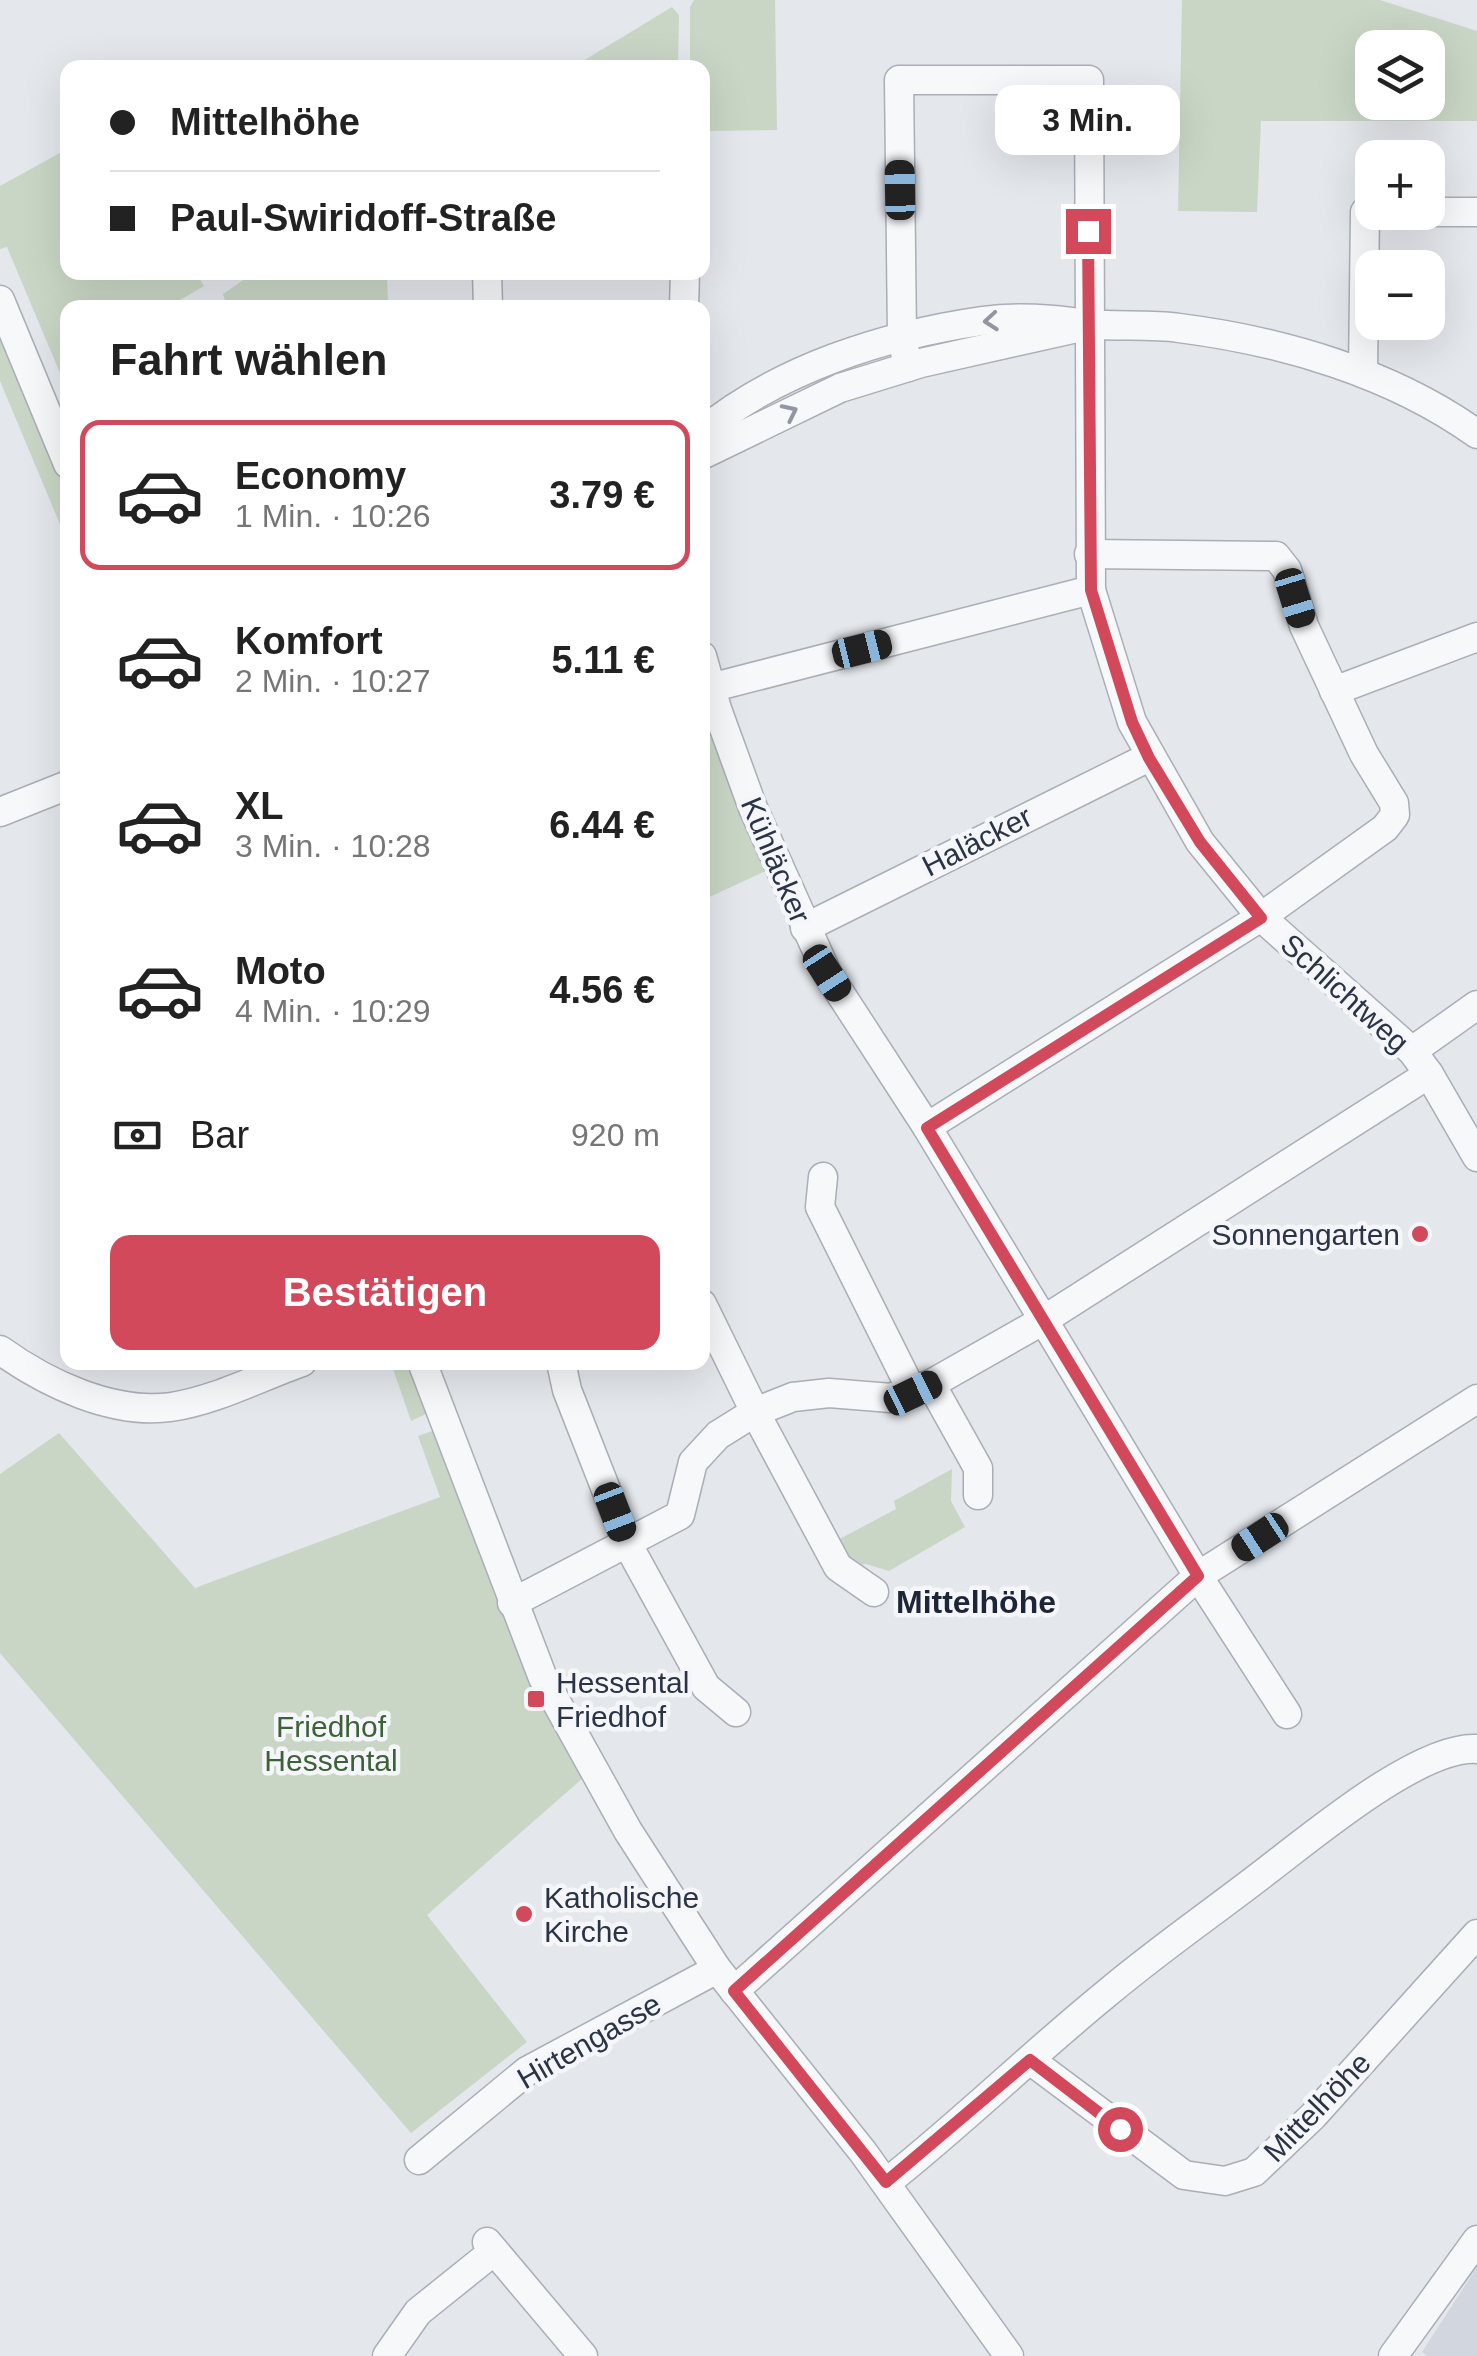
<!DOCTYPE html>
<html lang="de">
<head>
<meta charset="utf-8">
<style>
  body { margin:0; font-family:Helvetica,sans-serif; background:#f6f6f6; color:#222; height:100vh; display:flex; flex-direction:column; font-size:38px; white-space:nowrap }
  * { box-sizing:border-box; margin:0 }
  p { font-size:32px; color:#767676 }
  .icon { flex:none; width:55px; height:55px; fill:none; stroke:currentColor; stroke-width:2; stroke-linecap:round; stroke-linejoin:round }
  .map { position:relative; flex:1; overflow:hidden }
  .sheet { position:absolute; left:60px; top:300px; width:650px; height:1070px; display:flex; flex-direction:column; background:#fff; border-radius:20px; box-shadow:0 10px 40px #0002 }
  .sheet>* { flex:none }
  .guide { position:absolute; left:60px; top:60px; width:650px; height:220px; border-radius:20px; box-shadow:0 10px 40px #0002; display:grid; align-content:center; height:220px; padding:0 50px; background:#fff }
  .buttons { position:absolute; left:1355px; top:30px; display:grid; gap:20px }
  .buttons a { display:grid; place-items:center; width:90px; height:90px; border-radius:20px; background:#fff; box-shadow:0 10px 40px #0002; font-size:50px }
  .end { position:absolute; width:45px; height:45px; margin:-22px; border:12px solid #d1495b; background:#fff; box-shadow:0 0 0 5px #fff }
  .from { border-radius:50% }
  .bubble { position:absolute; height:70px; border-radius:20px; background:#fff; box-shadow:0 10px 40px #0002; font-size:32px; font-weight:700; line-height:70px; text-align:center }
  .car { position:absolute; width:30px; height:60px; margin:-30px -15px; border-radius:12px; box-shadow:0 0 8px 2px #0007; background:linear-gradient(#222 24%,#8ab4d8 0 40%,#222 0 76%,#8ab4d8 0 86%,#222 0) }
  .guide b { display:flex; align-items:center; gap:35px; height:95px; font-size:38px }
  .guide b+b { border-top:2px solid #e0e0e0 }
  .guide i { width:25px; height:25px; background:#222 }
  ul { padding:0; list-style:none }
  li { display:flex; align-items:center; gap:30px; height:150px; margin:0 20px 15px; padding:0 30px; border:5px solid transparent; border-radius:20px }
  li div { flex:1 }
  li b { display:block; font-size:38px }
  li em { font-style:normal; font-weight:700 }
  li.active { border-color:#d1495b }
  li>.icon { width:90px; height:90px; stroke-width:1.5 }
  h2 { padding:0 50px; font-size:45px; line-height:120px }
  .pay { display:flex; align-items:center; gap:25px; height:110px; padding:0 50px; font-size:38px }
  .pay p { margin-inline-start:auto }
  .cta { display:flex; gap:20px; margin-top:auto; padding:20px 50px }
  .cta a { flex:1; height:115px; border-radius:20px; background:#d1495b; color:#fff; font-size:40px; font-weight:700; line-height:115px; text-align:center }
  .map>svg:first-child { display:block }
  .built { fill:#d2d6de }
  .green { fill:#c9d6c5; fill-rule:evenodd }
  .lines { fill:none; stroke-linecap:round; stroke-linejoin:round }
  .minor-casing { stroke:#a9aeb7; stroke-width:31 }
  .minor { stroke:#f7f8fa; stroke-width:28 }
  .oneway { stroke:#9196a0 }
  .route { stroke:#d1495b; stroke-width:12 }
  .poi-dot { fill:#d1495b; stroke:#f4f6f9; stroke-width:4 }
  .labels { text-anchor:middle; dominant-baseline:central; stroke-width:9; stroke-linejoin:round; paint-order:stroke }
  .street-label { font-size:30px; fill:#2b3445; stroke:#f4f6f9 }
  .poi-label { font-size:30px; fill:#2b3445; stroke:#f4f6f9; text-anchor:start }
  .park-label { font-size:30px; fill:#3f6138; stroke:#f4f6f9 }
  .neighbourhood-label { font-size:32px; font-weight:bold; fill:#1d2536; stroke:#f4f6f9 }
</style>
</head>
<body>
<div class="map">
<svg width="1477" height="2356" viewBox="0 0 1477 2356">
  <rect width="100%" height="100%" fill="#e4e7ec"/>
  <!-- built -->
  <polygon class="built" points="1477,2267 1477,2356 1427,2356 1422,2352"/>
  <!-- green -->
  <g class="green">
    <polygon points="694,0 775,0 777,130 703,131 702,68 690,67 690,7"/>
    <path d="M1182,0h198l97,31v90h-216l-4,91 -79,-1zM1372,48h56v54h-56z"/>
    <polygon points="672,7 679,15 678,67 573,67"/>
    <polygon points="67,149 68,272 196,273 204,286 168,307 68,308 67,369 60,373 7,247 0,249 0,186"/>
    <polygon points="255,272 387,273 388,307 227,307 223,294"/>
    <polygon points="0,338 67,492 67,541 0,381"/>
    <polygon points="714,717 768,870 703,900 702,722"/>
    <polygon points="391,1363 410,1363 428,1413 411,1421"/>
    <path d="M435,1430c38,122 92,234 148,348l-156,137 100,127 -116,91 -411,-480v-179l59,-41 136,155 245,-91 -22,-61z"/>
    <polygon points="952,1469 951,1501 965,1527 889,1571 866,1564 847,1566 834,1542 896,1509 894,1501"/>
  </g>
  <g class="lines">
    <!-- minor casing -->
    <g class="minor-casing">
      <g id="minor">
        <polyline points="1428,212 1477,212"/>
        <polyline points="487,272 488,308"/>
        <polyline points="0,300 68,464"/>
        <polyline points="684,308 685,272"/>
        <polyline points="908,367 902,337 899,80 1089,80 1091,590 1132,722 1200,842 1261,917 1412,1051 1429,1074 1477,1157"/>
        <polyline points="1363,373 1365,212 1372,212"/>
        <path d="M702,432c76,-63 183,-97 280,-111 36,-5 70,-2 106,3 30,3 61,0 91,4 103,13 213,45 298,106"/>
        <polyline points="702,455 840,388 921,363 1077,328"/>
        <polyline points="702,656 717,709 753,808 827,973 927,1127 1198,1576 1287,1714"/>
        <polyline points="710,688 1091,590"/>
        <polyline points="1334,691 1477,637"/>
        <polyline points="0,812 68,785"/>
        <polyline points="805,928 1149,757"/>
        <polyline points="1412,1051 1477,1005"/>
        <polyline points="927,1127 1261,917 1385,828 1395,815 1394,803 1364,754 1304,626 1287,570 1276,556 1089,554"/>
        <polyline points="823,1177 820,1207 913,1393"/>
        <polyline points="702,1304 755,1412 838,1567 874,1592"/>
        <path d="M0,1350c46,33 112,65 171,57 46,-7 88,-30 131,-45"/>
        <polyline points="422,1362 543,1678 628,1831 717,1969 863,2152 1009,2356"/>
        <polyline points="561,1362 567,1390 627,1543 706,1687 736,1712"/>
        <polyline points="931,1384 978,1468 978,1495"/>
        <polyline points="512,1603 680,1515 693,1462 718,1435 755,1412 793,1397 829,1393 891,1398 931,1384 1042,1321 1429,1074"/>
        <polyline points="734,1991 1198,1576 1477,1399"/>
        <polyline points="1030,2060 1184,2175 1225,2181 1254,2172 1313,2116 1477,1934"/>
        <polyline points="419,2160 527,2071 717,1969"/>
        <path d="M886,2183c76,-60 145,-128 220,-189 52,-44 109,-83 163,-125 46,-35 152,-124 208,-120"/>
        <polyline points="487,2242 583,2356"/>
        <polyline points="387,2356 418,2312 494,2251"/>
        <polyline points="1393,2356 1477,2240"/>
      </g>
    </g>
    <!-- minor -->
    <use href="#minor" class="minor"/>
  </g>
  <!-- one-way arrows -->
  <defs><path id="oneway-chevron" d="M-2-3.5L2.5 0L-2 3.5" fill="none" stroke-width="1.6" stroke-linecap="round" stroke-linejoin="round" transform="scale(2.5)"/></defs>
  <g class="oneway">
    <use href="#oneway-chevron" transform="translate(991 321) rotate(175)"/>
    <use href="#oneway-chevron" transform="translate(790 412) rotate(-26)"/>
  </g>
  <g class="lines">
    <!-- route -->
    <polyline class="route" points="1088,231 1091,590 1132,722 1149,758 1200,842 1261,918 927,1128 1198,1576 734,1991 886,2182 1030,2060 1120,2129"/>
  </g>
  <!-- markers -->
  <g class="poi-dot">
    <circle cx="1420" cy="1234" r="10"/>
    <rect x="526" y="1689" width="20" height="20" rx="5"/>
    <circle cx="524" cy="1914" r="10"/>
  </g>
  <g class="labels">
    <!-- street labels -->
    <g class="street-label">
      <text transform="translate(977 841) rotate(-27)">Haläcker</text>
      <text transform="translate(776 860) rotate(67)">Kühläcker</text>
      <text transform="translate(1345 993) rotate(42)">Schlichtweg</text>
      <text transform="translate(589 2041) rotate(-30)">Hirtengasse</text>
      <text transform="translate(1317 2107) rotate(-46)">Mittelhöhe</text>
    </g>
    <!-- poi labels -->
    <g class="poi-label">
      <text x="1400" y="1234" text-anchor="end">Sonnengarten</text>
      <text x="556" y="1682">Hessental<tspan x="556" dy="34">Friedhof</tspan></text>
      <text x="544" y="1897">Katholische<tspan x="544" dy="34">Kirche</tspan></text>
    </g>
    <!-- park labels -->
    <g class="park-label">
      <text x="331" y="1726">Friedhof<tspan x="331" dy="34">Hessental</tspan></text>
    </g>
    <!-- neighbourhood labels -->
    <g class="neighbourhood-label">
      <text x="976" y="1602">Mittelhöhe</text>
    </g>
  </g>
</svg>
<div class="buttons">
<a><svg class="icon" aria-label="layers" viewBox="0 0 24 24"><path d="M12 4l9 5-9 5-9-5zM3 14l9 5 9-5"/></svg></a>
<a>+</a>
<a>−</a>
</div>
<i class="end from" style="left:1120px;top:2129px"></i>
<i class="end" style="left:1088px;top:231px"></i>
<div class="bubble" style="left:995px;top:85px;width:185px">3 Min.</div>
<i class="car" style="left:900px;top:190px;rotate:359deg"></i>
<i class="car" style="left:1295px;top:598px;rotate:163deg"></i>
<i class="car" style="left:862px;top:649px;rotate:76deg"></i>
<i class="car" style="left:827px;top:973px;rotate:147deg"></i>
<i class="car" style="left:913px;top:1393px;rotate:64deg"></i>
<i class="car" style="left:615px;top:1512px;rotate:159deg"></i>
<i class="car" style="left:1260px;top:1537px;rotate:237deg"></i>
<div class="guide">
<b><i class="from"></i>Mittelhöhe</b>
<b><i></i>Paul-Swiridoff-Straße</b>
</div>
<section class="sheet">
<h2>Fahrt wählen</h2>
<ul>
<li class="active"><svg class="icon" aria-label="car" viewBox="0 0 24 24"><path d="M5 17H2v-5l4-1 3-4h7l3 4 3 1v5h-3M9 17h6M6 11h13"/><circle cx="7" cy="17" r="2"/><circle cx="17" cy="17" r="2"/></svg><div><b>Economy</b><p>1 Min. · 10:26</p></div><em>3.79 €</em></li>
<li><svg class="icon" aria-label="car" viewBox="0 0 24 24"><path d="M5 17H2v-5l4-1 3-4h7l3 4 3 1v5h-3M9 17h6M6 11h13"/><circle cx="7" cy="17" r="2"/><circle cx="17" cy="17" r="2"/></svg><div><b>Komfort</b><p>2 Min. · 10:27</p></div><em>5.11 €</em></li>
<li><svg class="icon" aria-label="car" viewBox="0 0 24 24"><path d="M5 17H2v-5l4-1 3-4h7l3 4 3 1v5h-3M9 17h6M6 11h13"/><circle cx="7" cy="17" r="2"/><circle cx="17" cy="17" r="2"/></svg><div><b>XL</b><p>3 Min. · 10:28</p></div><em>6.44 €</em></li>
<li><svg class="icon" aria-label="car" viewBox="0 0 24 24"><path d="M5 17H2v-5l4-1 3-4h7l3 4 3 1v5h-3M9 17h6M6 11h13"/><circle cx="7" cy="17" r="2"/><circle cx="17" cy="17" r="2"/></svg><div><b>Moto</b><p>4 Min. · 10:29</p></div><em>4.56 €</em></li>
</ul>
<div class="pay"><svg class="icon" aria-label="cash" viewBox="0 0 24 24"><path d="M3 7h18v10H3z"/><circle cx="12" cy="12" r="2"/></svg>Bar<p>920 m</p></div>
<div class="cta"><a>Bestätigen</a></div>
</section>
</div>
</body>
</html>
